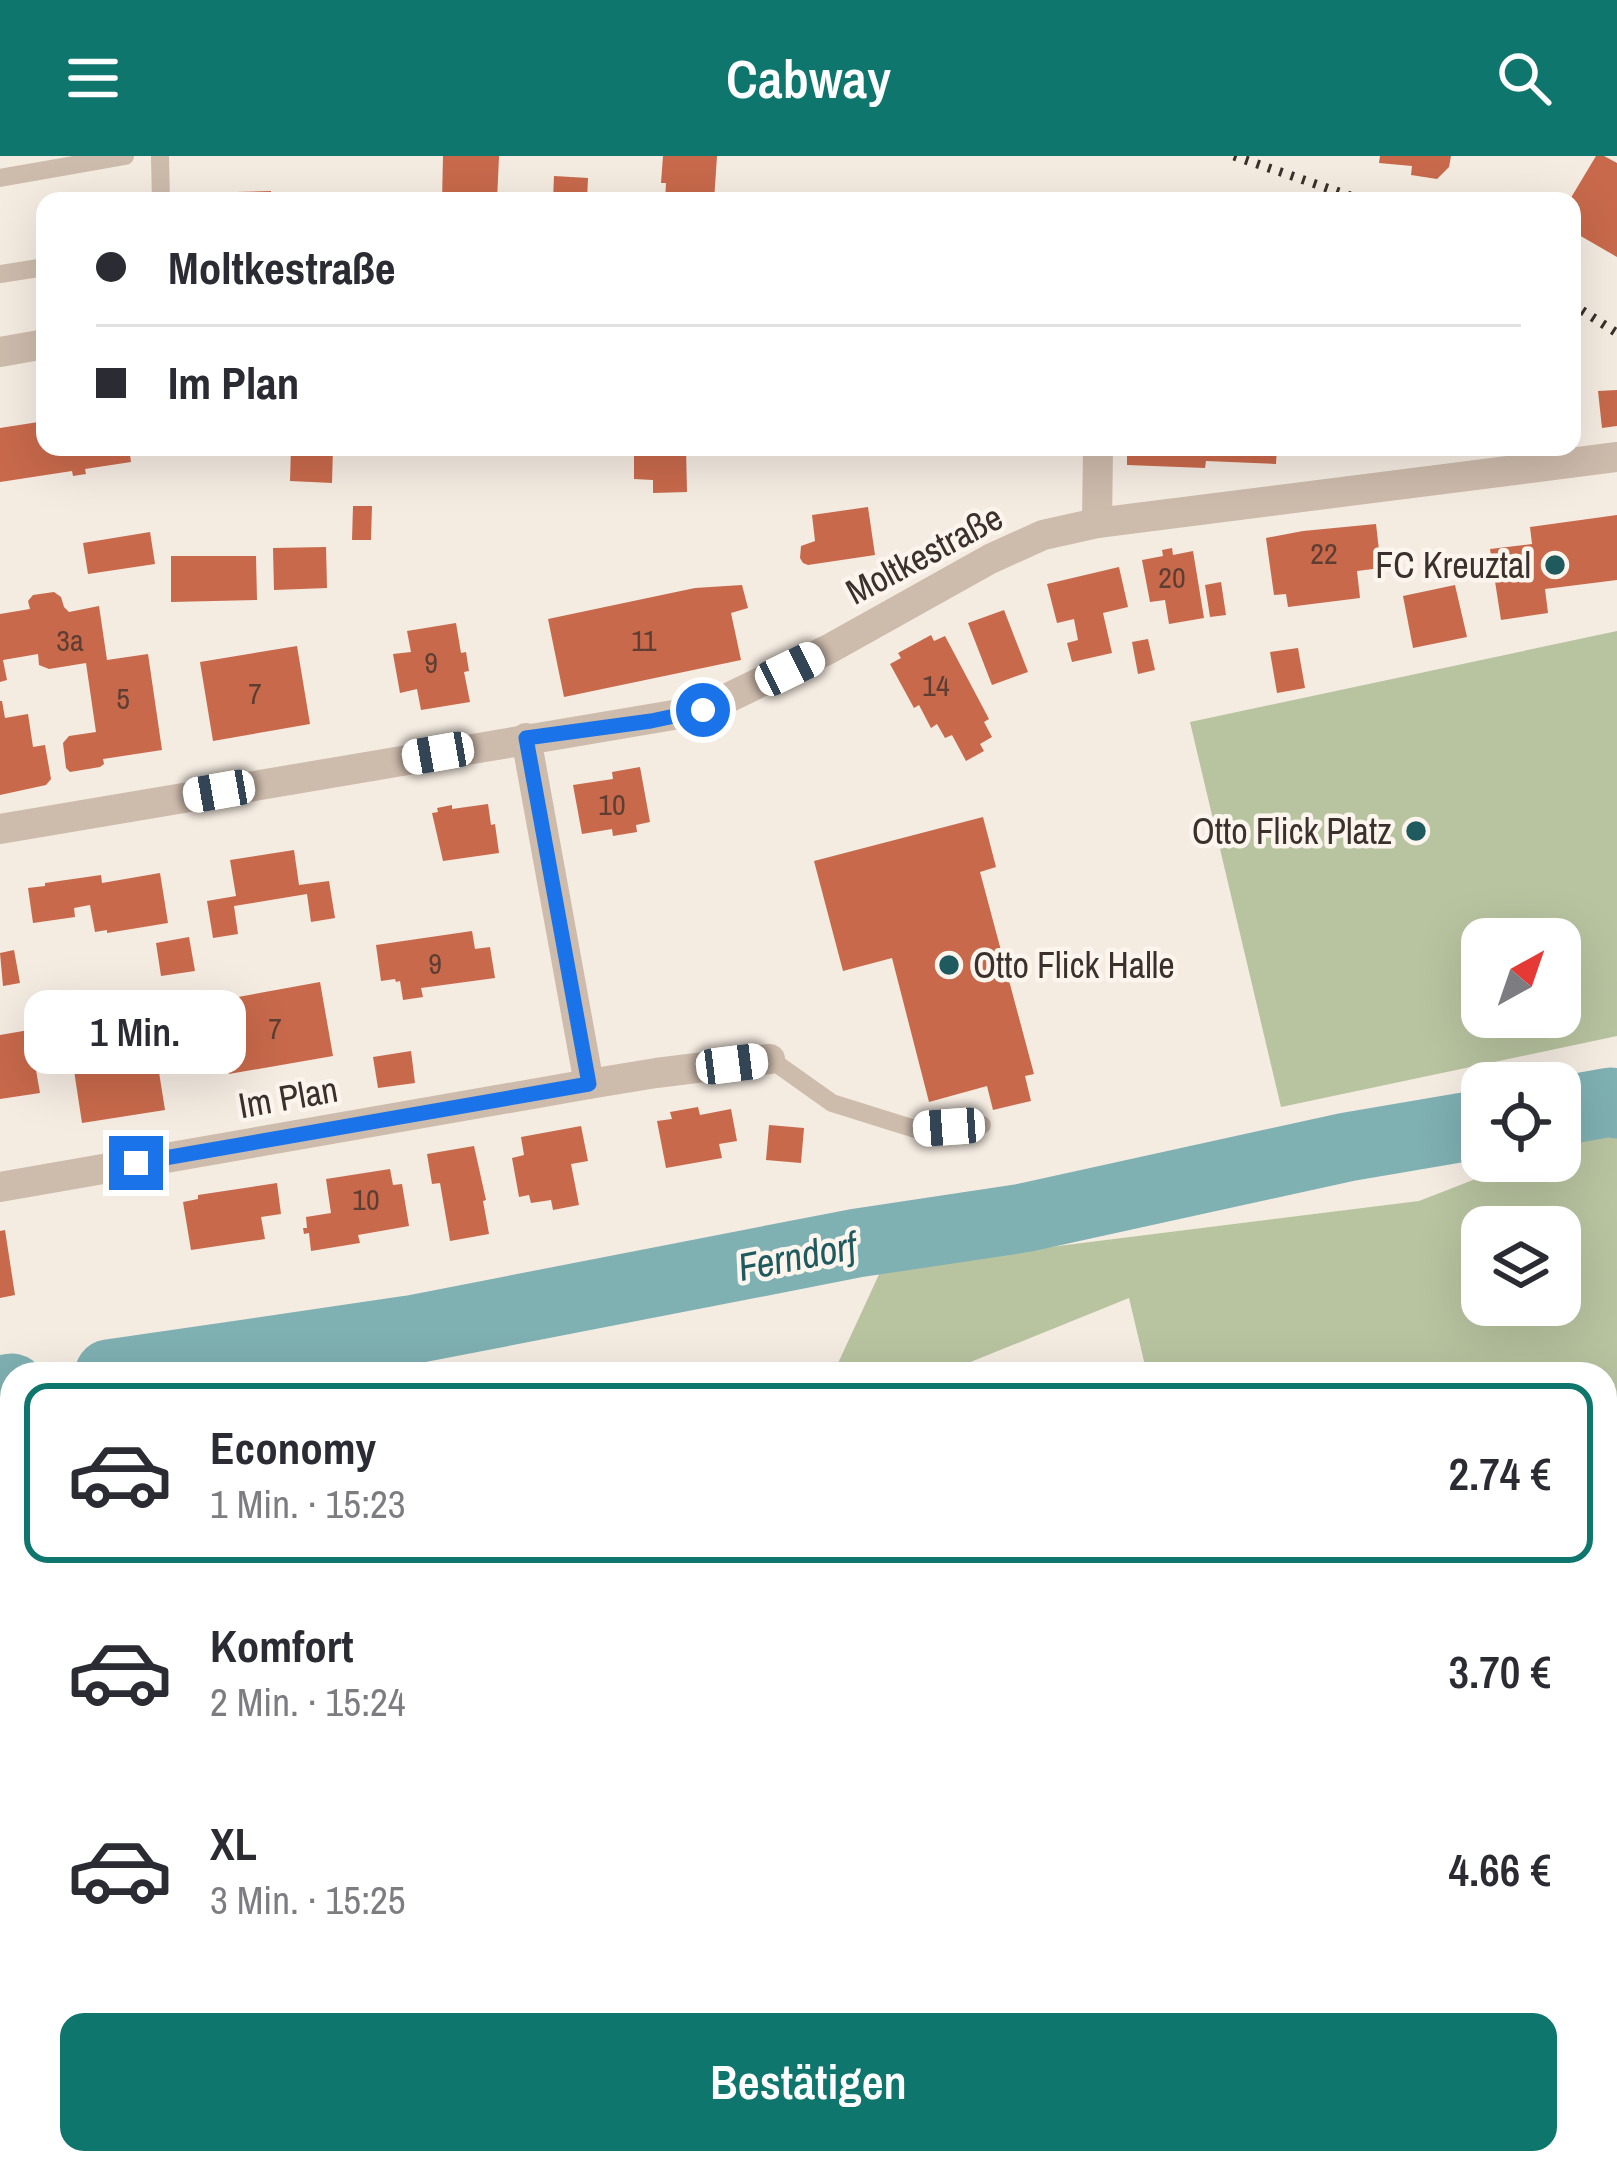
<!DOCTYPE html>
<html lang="de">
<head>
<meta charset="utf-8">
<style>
  body { margin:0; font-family:"Archivo Narrow",sans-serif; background:#f7f7f7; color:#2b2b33; height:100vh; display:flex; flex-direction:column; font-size:45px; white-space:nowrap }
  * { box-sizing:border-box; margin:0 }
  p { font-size:39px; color:#7c7c81 }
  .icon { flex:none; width:66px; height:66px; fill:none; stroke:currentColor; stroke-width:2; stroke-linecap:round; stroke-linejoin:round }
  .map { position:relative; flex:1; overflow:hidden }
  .drawer { position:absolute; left:0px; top:1206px; width:1617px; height:813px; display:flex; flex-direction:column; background:#fff; border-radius:36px 36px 0 0; box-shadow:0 12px 48px #0002 }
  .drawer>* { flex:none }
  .guide { position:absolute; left:36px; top:36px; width:1545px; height:264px; border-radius:24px; box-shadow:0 12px 48px #0002; display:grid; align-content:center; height:264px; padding:0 60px; background:#fff }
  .needle { width:78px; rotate:40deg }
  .fabs { position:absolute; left:1461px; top:762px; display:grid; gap:24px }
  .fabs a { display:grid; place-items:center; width:120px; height:120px; border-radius:24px; background:#fff; box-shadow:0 12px 48px #0002; font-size:60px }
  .end { position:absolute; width:54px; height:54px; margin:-27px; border:15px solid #1a73e8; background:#fff; box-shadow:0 0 0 6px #fff }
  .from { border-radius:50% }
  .bubble { position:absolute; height:84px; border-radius:24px; background:#fff; box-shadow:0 12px 48px #0002; font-size:39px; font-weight:600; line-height:84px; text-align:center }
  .car { position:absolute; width:36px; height:72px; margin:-36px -18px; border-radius:15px; box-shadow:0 0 9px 3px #0007; background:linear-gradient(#fff 24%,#345 0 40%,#fff 0 76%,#345 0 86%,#fff 0) }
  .guide b { display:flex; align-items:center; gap:42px; height:114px; font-size:45px }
  .guide b+b { border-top:3px solid #e1e1e2 }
  .guide i { width:30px; height:30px; background:#2b2b33 }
  ul { padding:21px 0 0; list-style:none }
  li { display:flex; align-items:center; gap:36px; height:180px; margin:0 24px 18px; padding:0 36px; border:6px solid transparent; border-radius:24px }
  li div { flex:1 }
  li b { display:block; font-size:45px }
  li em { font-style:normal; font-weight:600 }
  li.on { border-color:#0f766e }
  li>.icon { width:108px; height:108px; stroke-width:1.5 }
  .button { display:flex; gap:24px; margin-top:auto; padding:24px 60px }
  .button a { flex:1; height:138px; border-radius:24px; background:#0f766e; color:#fff; font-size:48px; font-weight:600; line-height:138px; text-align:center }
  header { display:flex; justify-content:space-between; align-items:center; height:156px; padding:0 60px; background:#0f766e; color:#fff; font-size:54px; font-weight:600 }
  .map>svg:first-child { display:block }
  .green { fill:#b8c4a0; fill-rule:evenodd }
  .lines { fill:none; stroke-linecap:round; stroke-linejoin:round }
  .river { stroke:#7fb0b2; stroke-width:69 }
  .building { fill:#c8694b }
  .lane { stroke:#cdbbac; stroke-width:18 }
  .street { stroke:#cdbbac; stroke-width:30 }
  .rail { stroke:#3b302b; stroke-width:9; stroke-dasharray:3 9; stroke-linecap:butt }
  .route { stroke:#1a73e8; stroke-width:15 }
  .poi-dot { fill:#1f5a5e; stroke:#fbf5ee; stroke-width:4.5 }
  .labels { text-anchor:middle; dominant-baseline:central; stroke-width:9; stroke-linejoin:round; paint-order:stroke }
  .number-label { font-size:30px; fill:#5e3e33 }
  .street-label { font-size:36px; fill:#3b302b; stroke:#fbf5ee }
  .poi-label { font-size:36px; fill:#3b302b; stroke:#fbf5ee; text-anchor:end }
  .water-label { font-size:39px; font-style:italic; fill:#1f5a5e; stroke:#fbf5ee }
</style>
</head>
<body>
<header><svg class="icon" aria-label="menu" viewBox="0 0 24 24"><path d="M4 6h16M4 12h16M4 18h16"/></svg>Cabway<svg class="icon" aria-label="search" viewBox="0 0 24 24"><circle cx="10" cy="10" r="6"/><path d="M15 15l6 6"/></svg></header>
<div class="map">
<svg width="1617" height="2018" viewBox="0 0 1617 2018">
  <rect width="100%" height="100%" fill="#f4ebe1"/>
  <!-- green -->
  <g class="green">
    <path d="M1617,475v405l-336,71 -91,-385zM1482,783h78v78h-78z"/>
    <path d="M1617,969v1049h-63l-17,-11h68v-789h-458l-18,-76 -188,76h-108l49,-106 537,-67 103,-40h38v-15zM1482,1071h78v78h-78z"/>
  </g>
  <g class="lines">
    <!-- river -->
    <g class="river">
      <polyline points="1560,955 1611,946 1617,948"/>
      <polyline points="109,1218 410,1174 857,1087 1023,1062 1347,991 1482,968"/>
      <polyline points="0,1234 12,1232"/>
    </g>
  </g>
  <!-- building -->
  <g class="building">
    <polygon points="443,0 499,0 497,45 442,45"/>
    <polygon points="663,0 717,0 714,45 665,45 666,27 661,27"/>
    <polygon points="1380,0 1451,0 1449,11 1437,23 1411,19 1412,10 1379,7"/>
    <polygon points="1596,0 1604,0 1617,7 1617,101 1572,75 1572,45 1569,45"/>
    <polygon points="554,20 588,22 587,45 553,45"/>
    <polygon points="271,35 271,45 198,45 197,37"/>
    <polygon points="1617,234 1617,270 1602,272 1598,235"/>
    <polygon points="45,265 45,291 129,291 131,306 85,313 86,318 73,320 72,315 0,326 0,272"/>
    <polygon points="291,291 333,291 332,327 290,325"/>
    <polygon points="653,291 686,291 687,336 653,337 653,324 634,323 634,295 653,295"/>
    <polygon points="1127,291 1277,291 1276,308 1206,305 1205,312 1127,309"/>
    <polygon points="353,350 372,350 371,384 352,384"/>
    <polygon points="868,351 875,399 808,409 803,407 800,402 801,390 815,385 812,359"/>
    <polygon points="1617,359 1617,424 1545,433 1548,457 1501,464 1490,393 1532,388 1530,371"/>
    <polygon points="1376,368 1381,412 1357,415 1360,442 1288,451 1286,438 1274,439 1266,382 1303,375"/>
    <polygon points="150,376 155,408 88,418 83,387"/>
    <polygon points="326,391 327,432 274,434 273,392"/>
    <polygon points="1172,392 1173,399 1193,395 1204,462 1169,468 1165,444 1150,446 1142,404 1163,400 1162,394"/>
    <polygon points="171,400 256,400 257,444 171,446"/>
    <polygon points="1119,411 1128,451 1103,457 1112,497 1072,506 1067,487 1078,484 1074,463 1057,467 1047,428"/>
    <polygon points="1221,426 1226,459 1210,461 1205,429"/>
    <polygon points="742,429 748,452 731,457 741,504 564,541 548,463 695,432"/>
    <polygon points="1455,429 1467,481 1413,492 1403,440"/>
    <polygon points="54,436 61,441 64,451 69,456 99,450 107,504 148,498 162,594 103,603 104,608 100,611 70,616 66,612 63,587 69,580 96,576 86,507 49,513 39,509 38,498 3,504 7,524 0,526 0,458 30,453 28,445 33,439"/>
    <polygon points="1004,454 1028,516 992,529 968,467"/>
    <polygon points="456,467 461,497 466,496 469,515 464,516 470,546 421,554 417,533 400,537 393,498 411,496 407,475"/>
    <polygon points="931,479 934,485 945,480 989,563 984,566 992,581 980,588 984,595 966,605 952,579 945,582 937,568 931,572 919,549 914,552 890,508 901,502 898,497"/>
    <polygon points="1148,483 1155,514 1138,518 1132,486"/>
    <polygon points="297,490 310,568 213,585 200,506"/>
    <polygon points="1298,492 1305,532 1277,537 1270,496"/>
    <polygon points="0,545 2,545 5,562 28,558 33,591 45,589 51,623 46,629 0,639"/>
    <polygon points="640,611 650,666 636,669 637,676 613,680 612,673 582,678 573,629 613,623 612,616"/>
    <polygon points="488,648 491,669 495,668 499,697 443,705 432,657 438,656 437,652 452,649 452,653"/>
    <polygon points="983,661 996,711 980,716 1034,918 1025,920 1031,945 993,954 987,930 929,946 892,802 843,815 814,705"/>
    <polygon points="294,694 299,729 329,725 335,762 311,766 307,738 234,750 238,778 213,782 207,745 236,740 230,704"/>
    <polygon points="160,717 168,767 107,777 107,774 95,776 90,749 74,752 75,761 33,767 28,732 45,730 45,727 101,719 102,727"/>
    <polygon points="472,775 475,793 490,791 495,822 421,832 423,841 403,844 400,825 396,826 395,823 381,825 376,789"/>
    <polygon points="189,781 195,815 161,820 156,787"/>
    <polygon points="14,794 20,827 3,830 0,797"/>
    <polygon points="320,826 333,900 229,918 216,845"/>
    <polygon points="47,850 53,886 37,888 30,852"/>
    <polygon points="192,873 198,910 159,916 165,954 82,967 73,908 156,895 153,879"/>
    <polygon points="29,874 40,937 0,943 0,879"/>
    <polygon points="411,895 415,927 378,932 373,901"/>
    <polygon points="698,951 700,959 731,953 737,985 719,988 722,1002 666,1012 657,965 672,963 670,956"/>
    <polygon points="769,969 804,972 801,1007 766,1004"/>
    <polygon points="581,970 588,1005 571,1008 579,1049 553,1054 551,1044 531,1047 529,1039 519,1041 512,1002 524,999 521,981"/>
    <polygon points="474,990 486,1044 483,1045 489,1078 450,1085 440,1027 432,1028 427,998"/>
    <polygon points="390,1013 393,1029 402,1028 409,1070 358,1079 360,1087 311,1095 309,1077 304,1078 303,1072 307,1072 306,1061 331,1057 326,1023"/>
    <polygon points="277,1027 281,1058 261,1061 265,1083 191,1094 183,1046 198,1043 198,1039"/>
    <polygon points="5,1074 15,1139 0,1142 0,1075"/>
    <polygon points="0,1740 12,1743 12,1833 0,1860"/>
    <polygon points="10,2007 34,2018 5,2018"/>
    <polygon points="166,2007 194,2007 216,2018 161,2018"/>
    <polygon points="999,2007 1062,2007 1055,2018 1015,2018"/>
    <polygon points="1063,2007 1094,2007 1087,2018 1080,2018"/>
    <polygon points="1205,2007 1256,2007 1248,2018 1221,2018"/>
  </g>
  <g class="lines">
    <!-- lane -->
    <g class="lane">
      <polyline points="160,0 161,45"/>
      <polyline points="0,22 125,0"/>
      <polyline points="0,118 45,111"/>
      <polyline points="770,903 832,947 915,973 982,969"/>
      <polyline points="75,2007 84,2012 83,2018"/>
      <polyline points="1383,2007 1400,2018"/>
      <polyline points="674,2018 682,2007"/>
      <polyline points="822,2018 829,2007"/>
      <polyline points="1096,2018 1103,2007"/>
    </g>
    <!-- street -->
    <g class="street">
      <polyline points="0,196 45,188"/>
      <polyline points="1097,367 1098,291"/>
      <polyline points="0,673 703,554 829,493 990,403 1043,379 1097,367 1617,301"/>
      <polyline points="589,928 656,917 770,903"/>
      <polyline points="0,1031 589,928 526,582"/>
      <polyline points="0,1582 12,1584"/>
      <polyline points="3,1972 12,1947"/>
      <polyline points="343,2018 348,2007"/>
      <polyline points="1301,2018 1302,2007"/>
    </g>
    <!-- rail -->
    <g class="rail">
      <polyline points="1234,0 1365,45"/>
      <polyline points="1572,148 1617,177"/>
    </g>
  </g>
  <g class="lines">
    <!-- route -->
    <polyline class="route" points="136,1007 589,928 526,582 651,565 703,554"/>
  </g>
  <!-- markers -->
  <g class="poi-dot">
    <circle cx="1555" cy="409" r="12"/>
    <circle cx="1416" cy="675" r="12"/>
    <circle cx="949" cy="809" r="12"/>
  </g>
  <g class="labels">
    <!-- number labels -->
    <g class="number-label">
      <text x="1324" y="397">22</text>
      <text x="1172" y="421">20</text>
      <text x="70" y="484">3a</text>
      <text x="644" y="484">11</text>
      <text x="431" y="506">9</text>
      <text x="936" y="529">14</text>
      <text x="255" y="537">7</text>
      <text x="123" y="542">5</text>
      <text x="612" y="648">10</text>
      <text x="435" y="807">9</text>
      <text x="275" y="872">7</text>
      <text x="366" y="1043">10</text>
    </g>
    <!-- street labels -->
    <g class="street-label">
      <text transform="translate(924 398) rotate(-28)">Moltkestraße</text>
      <text transform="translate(288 941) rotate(-10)">Im Plan</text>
    </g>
    <!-- poi labels -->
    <g class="poi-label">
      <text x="1531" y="409">FC Kreuztal</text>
      <text x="1392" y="675">Otto Flick Platz</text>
      <text x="973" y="809" text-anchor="start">Otto Flick Halle</text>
    </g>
    <!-- water labels -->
    <g class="water-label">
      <text transform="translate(797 1100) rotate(-11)">Ferndorf</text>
    </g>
  </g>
</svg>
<div class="fabs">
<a><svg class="needle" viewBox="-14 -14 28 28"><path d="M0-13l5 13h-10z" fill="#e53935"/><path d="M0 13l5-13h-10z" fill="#7c7c81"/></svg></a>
<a><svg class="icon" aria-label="locate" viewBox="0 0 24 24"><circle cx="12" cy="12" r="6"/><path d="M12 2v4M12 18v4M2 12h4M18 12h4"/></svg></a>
<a><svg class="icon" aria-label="layers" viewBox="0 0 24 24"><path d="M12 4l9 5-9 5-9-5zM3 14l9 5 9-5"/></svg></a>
</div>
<i class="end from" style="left:703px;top:554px"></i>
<i class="end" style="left:136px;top:1007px"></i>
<div class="bubble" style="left:24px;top:834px;width:222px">1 Min.</div>
<i class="car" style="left:790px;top:513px;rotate:64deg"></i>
<i class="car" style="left:438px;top:597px;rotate:260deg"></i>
<i class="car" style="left:219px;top:635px;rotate:260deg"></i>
<i class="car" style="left:732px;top:908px;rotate:83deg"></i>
<i class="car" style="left:949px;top:971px;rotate:266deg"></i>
<div class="guide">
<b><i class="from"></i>Moltkestraße</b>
<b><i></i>Im Plan</b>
</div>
<section class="drawer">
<ul>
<li class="on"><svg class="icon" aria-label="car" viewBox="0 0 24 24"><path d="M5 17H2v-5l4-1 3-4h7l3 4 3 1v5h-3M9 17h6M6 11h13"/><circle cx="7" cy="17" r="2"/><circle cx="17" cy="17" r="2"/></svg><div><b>Economy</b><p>1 Min. · 15:23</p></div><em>2.74 €</em></li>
<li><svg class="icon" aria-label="car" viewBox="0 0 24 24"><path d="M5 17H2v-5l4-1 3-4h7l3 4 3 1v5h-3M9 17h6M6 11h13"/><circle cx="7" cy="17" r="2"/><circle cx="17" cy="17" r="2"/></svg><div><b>Komfort</b><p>2 Min. · 15:24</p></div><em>3.70 €</em></li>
<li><svg class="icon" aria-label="car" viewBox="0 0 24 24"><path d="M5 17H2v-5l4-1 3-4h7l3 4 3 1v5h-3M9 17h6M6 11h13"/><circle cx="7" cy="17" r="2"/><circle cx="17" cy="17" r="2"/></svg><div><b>XL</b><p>3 Min. · 15:25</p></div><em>4.66 €</em></li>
</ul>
<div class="button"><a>Bestätigen</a></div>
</section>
</div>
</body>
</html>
